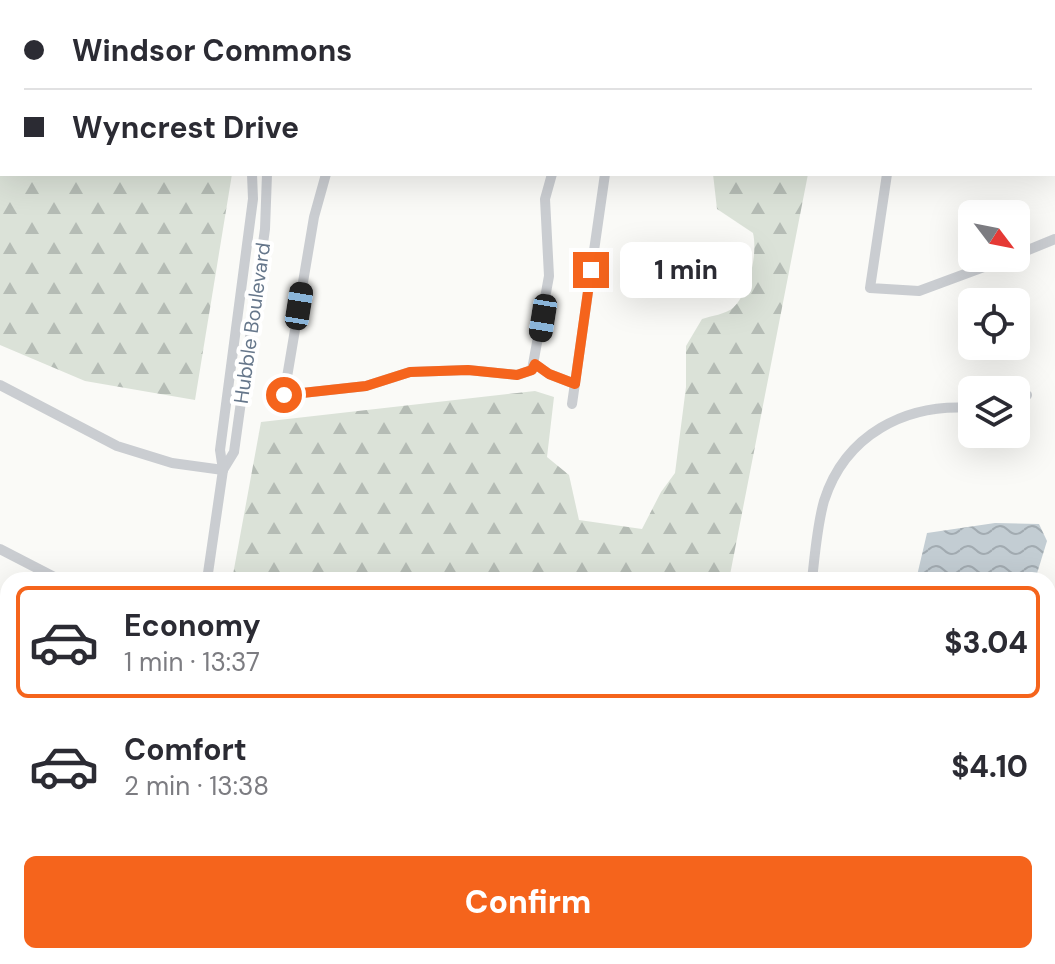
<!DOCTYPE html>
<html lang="en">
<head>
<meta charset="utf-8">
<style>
  body { margin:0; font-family:"DM Sans",sans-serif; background:#f2f2f3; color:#2b2b33; height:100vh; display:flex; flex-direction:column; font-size:30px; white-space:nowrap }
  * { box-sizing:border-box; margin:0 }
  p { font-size:26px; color:#7c7c81 }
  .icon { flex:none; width:44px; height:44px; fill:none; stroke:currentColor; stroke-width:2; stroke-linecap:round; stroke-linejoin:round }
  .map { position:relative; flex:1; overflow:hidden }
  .panel { position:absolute; left:0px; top:572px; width:1056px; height:392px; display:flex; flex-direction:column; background:#fff; border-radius:24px 24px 0 0; box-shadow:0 8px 32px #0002 }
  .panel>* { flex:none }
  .guide { position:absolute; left:0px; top:0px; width:1056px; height:176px; box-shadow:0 8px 32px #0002; display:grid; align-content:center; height:176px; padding:0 24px; background:#fff }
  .needle { width:52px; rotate:122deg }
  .controls { position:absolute; left:958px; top:200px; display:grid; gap:16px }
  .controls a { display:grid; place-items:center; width:72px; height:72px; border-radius:12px; background:#fff; box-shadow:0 8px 32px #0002; font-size:40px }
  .end { position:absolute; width:36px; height:36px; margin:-18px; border:10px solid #f5641c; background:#fff; box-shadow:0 0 0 4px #fff }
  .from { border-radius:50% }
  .bubble { position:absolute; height:56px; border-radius:12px; background:#fff; box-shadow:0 8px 32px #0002; font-size:26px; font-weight:800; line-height:56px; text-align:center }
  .car { position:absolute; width:24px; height:48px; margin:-24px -12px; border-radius:10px; box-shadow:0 0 6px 2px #0007; background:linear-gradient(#222 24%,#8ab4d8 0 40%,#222 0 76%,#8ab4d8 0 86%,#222 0) }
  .guide b { display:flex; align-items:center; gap:28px; height:76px; font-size:30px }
  .guide b+b { border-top:2px solid #e1e1e2 }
  .guide i { width:20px; height:20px; background:#2b2b33 }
  ul { padding:14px 0 0; list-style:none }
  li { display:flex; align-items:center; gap:24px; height:112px; margin:0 16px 12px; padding:0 8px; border:4px solid transparent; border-radius:12px }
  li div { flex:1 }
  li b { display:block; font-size:30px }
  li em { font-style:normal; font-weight:800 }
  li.selected { border-color:#f5641c }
  li>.icon { width:72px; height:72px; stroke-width:1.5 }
  .primary-button { display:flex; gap:16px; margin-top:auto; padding:16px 24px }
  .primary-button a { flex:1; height:92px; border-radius:12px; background:#f5641c; color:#fff; font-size:32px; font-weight:800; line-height:92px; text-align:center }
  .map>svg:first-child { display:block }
  .forest { fill:url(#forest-firs) }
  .water { fill:url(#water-waves) }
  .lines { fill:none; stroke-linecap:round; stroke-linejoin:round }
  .minor { stroke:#cacdd1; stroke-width:10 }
  .tertiary { stroke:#cacdd1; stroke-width:12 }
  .route { stroke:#f5641c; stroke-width:10 }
  .labels { text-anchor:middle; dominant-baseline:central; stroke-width:8; stroke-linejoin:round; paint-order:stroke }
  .street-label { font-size:20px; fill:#66778b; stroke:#fff }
</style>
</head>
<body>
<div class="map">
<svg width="1055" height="964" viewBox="0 0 1055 964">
  <defs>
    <pattern id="forest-firs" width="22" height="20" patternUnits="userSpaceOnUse" patternTransform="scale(2)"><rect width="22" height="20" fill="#dbe2d8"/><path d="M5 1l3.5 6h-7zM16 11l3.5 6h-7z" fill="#b5bcb5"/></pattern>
    <pattern id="water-waves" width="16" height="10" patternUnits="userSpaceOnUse" patternTransform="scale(2)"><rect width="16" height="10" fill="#c3cdd3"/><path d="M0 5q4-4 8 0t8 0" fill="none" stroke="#a2abb1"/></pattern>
  </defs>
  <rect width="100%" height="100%" fill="#fafaf7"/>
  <!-- forest -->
  <g class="forest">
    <polygon points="0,155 2,174 232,174 195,400 85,381 0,345"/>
    <path d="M713,174h95l-79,406h-497l29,-158 274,-31 19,6 -7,60 22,18 10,45 63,9 19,-37 14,-19 11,-86v-41l16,-27c9,-3 24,-5 31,-11 16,-15 25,-54 20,-75l-36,-24z"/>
    <polygon points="1055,631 1055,964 807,964 814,956 1048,956 1048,636"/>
  </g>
  <!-- water -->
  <polygon class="water" points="995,523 1039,524 1047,541 1035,580 916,580 927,533"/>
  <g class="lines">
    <!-- minor -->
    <g class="minor">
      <polyline points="482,0 491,2"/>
      <polyline points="230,2 230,0"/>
      <polyline points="247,2 247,0"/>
      <polyline points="343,2 344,0"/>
      <polyline points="648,2 648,0"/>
      <polyline points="659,2 659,0"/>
      <polyline points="1054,87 1055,79"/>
      <polyline points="1054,134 1055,137"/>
      <polyline points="1055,154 1055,166"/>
      <polyline points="326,174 314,217 284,395 366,386 410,372 468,370 517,375 532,370 549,276 545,199 552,174"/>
      <polyline points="887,174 870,288 919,291 1008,258"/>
      <polyline points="1016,255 1055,239"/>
      <polyline points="535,364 549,374 575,384"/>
      <polyline points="0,385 117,446 172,463 223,470"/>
      <polyline points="1016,401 1027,395"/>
      <polyline points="572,404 605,174"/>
      <polyline points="223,470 234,452 265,229 267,174"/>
      <polyline points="0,549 60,580"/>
      <polyline points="207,580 223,470 220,450 253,199 252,174"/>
      <path d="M812,580c3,-26 5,-54 12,-79 21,-66 81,-98 148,-93"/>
      <polyline points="0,714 8,718"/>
      <polyline points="0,886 8,889"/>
      <polyline points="148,956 149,964"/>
    </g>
    <!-- tertiary -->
    <g class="tertiary">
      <polyline points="908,0 919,2"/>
      <polyline points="1054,24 1055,25"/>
    </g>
  </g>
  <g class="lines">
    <!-- route -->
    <polyline class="route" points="284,395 366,386 410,372 468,370 517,375 532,370 535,364 549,374 575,384 591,270"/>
  </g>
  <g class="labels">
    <!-- street labels -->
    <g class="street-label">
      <text transform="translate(252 323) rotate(-82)">Hubble Boulevard</text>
    </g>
  </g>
</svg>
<div class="controls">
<a><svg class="needle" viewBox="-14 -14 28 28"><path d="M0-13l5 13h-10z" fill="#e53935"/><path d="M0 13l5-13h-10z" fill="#7c7c81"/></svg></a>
<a><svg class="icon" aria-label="locate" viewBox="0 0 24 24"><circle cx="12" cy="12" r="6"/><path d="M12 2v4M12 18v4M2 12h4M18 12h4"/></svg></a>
<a><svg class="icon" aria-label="layers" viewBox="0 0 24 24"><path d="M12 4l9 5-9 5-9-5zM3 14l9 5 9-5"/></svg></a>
</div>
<i class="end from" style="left:284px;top:395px"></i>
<i class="end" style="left:591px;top:270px"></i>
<div class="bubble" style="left:620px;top:242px;width:132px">1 min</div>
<i class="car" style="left:299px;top:306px;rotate:9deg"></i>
<i class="car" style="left:543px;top:318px;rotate:189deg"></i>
<div class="guide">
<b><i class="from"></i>Windsor Commons</b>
<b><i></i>Wyncrest Drive</b>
</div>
<section class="panel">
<ul>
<li class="selected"><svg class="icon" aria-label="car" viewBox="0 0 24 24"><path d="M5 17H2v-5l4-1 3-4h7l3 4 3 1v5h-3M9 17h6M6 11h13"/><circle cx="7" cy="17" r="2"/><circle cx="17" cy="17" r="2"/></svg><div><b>Economy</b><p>1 min · 13:37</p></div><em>$3.04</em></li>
<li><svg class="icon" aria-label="car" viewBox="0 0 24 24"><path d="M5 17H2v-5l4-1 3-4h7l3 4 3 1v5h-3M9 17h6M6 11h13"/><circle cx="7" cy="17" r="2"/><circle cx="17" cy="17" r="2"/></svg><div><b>Comfort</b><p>2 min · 13:38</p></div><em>$4.10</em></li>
</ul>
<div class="primary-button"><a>Confirm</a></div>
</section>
</div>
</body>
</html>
